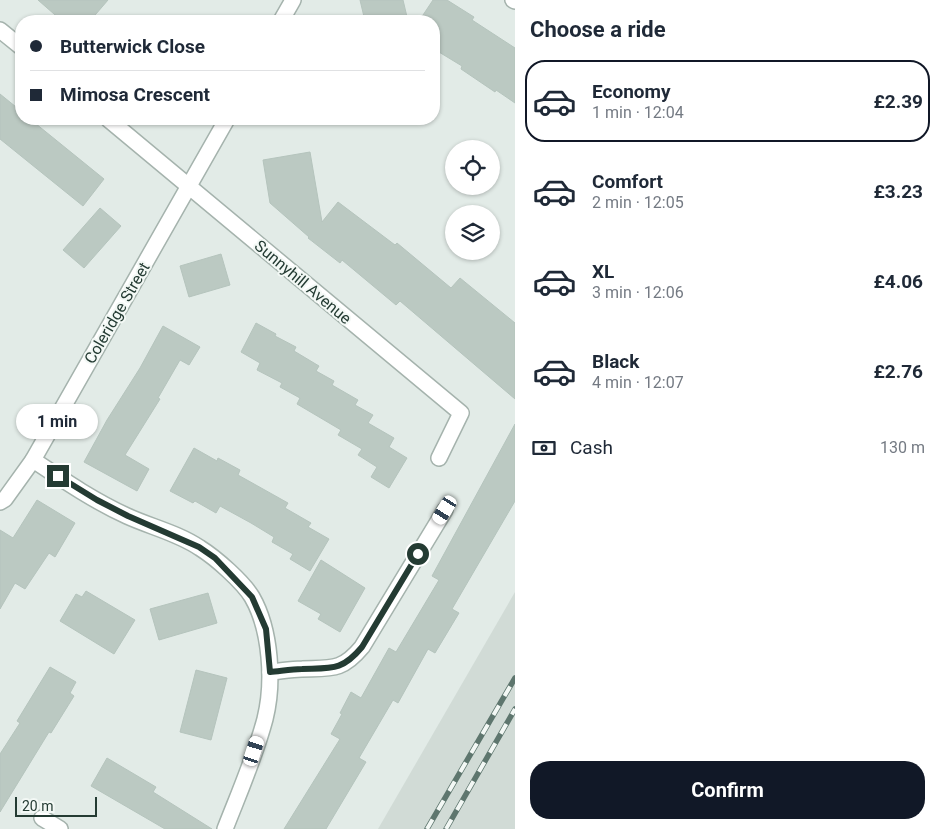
<!DOCTYPE html>
<html lang="en">
<head>
<meta charset="utf-8">
<style>
  body { margin:0; font-family:Roboto,sans-serif; background:#f6f6f7; color:#1f2937; height:100vh; display:flex; flex-direction:column; font-size:19px; white-space:nowrap }
  * { box-sizing:border-box; margin:0 }
  p { font-size:16px; color:#747a83 }
  .icon { flex:none; width:28px; height:28px; fill:none; stroke:currentColor; stroke-width:2; stroke-linecap:round; stroke-linejoin:round }
  .map { position:relative; flex:1; overflow:hidden }
  .sheet { display:flex; flex-direction:column; background:#fff; width:425px }
  .sheet>* { flex:none }
  .top-card { position:absolute; left:15px; top:15px; width:425px; height:110px; border-radius:20px; box-shadow:0 1px 4px #0004; display:grid; align-content:center; height:110px; padding:0 15px; background:#fff }
  .fabs { position:absolute; left:445px; top:140px; display:grid; gap:10px }
  .fabs a { display:grid; place-items:center; width:55px; height:55px; border-radius:50%; background:#fff; box-shadow:0 1px 4px #0004; font-size:25px }
  .scale { position:absolute; left:15px; bottom:12px; width:82px; box-sizing:border-box; padding-left:5px; border:2px solid #243b33; border-top:0; font-size:14px; line-height:18px; white-space:nowrap; color:#243b33; -webkit-text-stroke:4px #f3f8f5; paint-order:stroke }
  .end { position:absolute; width:22px; height:22px; margin:-11px; border:6px solid #243b33; background:#fff; box-shadow:0 0 0 2px #fff }
  .from { border-radius:50% }
  .bubble { position:absolute; height:35px; border-radius:18px; background:#fff; box-shadow:0 1px 4px #0004; font-size:16px; font-weight:700; line-height:35px; text-align:center }
  .car { position:absolute; width:15px; height:30px; margin:-15px -8px; border-radius:6px; box-shadow:0 0 4px 1px #0007; background:linear-gradient(#fff 24%,#345 0 40%,#fff 0 76%,#345 0 86%,#fff 0) }
  .top-card b { display:flex; align-items:center; gap:18px; height:48px; font-size:19px }
  .top-card b+b { border-top:1px solid #e0e1e3 }
  .top-card i { width:12px; height:12px; background:#1f2937 }
  ul { padding:0; list-style:none }
  li { display:flex; align-items:center; gap:15px; height:82px; margin:0 10px 8px; padding:0 5px; border:2px solid transparent; border-radius:20px }
  li div { flex:1 }
  li b { display:block; font-size:19px }
  li em { font-style:normal; font-weight:700 }
  li.on { border-color:#111827 }
  li>.icon { width:45px; height:45px; stroke-width:1.5 }
  h2 { padding:0 15px; font-size:22px; line-height:60px }
  .pay { display:flex; align-items:center; gap:12px; height:55px; padding:0 15px; font-size:19px }
  .pay p { margin-inline-start:auto }
  .button { display:flex; gap:10px; margin-top:auto; padding:10px 15px }
  .button a { flex:1; height:58px; border-radius:20px; background:#111827; color:#fff; font-size:20px; font-weight:700; line-height:58px; text-align:center }
  main { display:flex; flex:1; min-height:0 }
  .map>svg:first-child { display:block }
  .built { fill:#d1dbd6 }
  .building { fill:#bbc9c2; stroke:#b5c4bd }
  .lines { fill:none; stroke-linecap:round; stroke-linejoin:round }
  .minor-casing { stroke:#a5b3ad; stroke-width:18 }
  .minor { stroke:#fff; stroke-width:15 }
  .rail-casing { stroke:#5e766e; stroke-width:5.5 }
  .rail { stroke:#f3f8f5; stroke-width:4; stroke-dasharray:11; stroke-linecap:butt }
  .route { stroke:#243b33; stroke-width:6 }
  .labels { text-anchor:middle; dominant-baseline:central; stroke-width:4; stroke-linejoin:round; paint-order:stroke }
  .street-label { font-size:16px; fill:#243b33; stroke:#f3f8f5 }
</style>
</head>
<body>
<main>
<div class="map">
<svg width="515" height="829" viewBox="0 0 515 829">
  <rect width="100%" height="100%" fill="#e2ebe7"/>
  <!-- built -->
  <polygon class="built" points="515,592 515,829 378,829"/>
  <!-- building -->
  <g class="building">
    <polygon points="38,0 108,0 90,21 62,21"/>
    <polygon points="360,0 403,0 408,21 365,21"/>
    <polygon points="433,0 447,0 474,17 472,20 515,48 515,103 496,90 495,92 461,69 462,66 434,49 434,21 419,21"/>
    <polygon points="0,94 21,111 21,119 30,119 104,179 83,206 0,139"/>
    <polygon points="310,152 322,222 338,202 395,245 397,243 451,288 460,278 515,323 515,399 400,301 396,305 342,260 340,263 308,238 309,237 270,203 263,160"/>
    <polygon points="100,208 121,226 84,268 63,250"/>
    <polygon points="221,254 230,285 189,297 180,266"/>
    <polygon points="256,323 276,334 275,336 296,347 294,351 319,366 316,371 334,381 332,385 358,400 355,405 373,415 368,423 394,438 389,447 407,458 389,488 371,477 377,467 358,455 362,449 338,435 341,430 297,404 300,398 280,387 282,383 257,370 260,363 241,352"/>
    <polygon points="163,326 200,347 189,365 180,360 158,398 160,399 125,455 149,469 137,491 84,462 107,420 140,368"/>
    <polygon points="515,424 515,501 452,609 459,613 435,653 428,649 398,703 393,700 359,758 366,762 326,829 284,829 340,739 331,734 342,714 340,713 351,692 361,698 389,648 396,652 439,580 432,576"/>
    <polygon points="194,448 217,461 218,458 240,470 238,475 288,503 285,508 311,523 308,527 329,539 310,571 290,559 293,554 272,542 274,537 251,523 220,506 216,513 195,501 193,503 170,491"/>
    <polygon points="37,500 75,523 55,557 49,553 25,589 15,583 0,609 0,530 13,538"/>
    <polygon points="321,560 365,588 340,632 318,619 321,614 298,601"/>
    <polygon points="86,591 135,620 114,654 60,621 76,594 82,597"/>
    <polygon points="208,593 217,623 159,640 150,609"/>
    <polygon points="50,667 76,682 70,693 74,696 51,733 49,732 0,812 0,754 20,723 17,721"/>
    <polygon points="196,670 227,678 211,740 180,732"/>
    <polygon points="107,758 156,787 153,792 212,829 165,829 91,786"/>
  </g>
  <g class="lines">
    <!-- minor casing -->
    <g class="minor-casing">
      <g id="minor">
        <polyline points="513,0 515,1"/>
        <polyline points="281,21 293,0"/>
        <polyline points="0,30 21,47"/>
        <polyline points="108,119 461,413 439,458"/>
        <path d="M33,460c30,20 61,41 94,56 24,11 51,17 73,32 16,10 43,34 52,49 19,33 22,86 13,122 -10,38 -26,74 -40,110"/>
        <polyline points="0,502 5,499 33,460 227,119"/>
        <path d="M270,672c11,-1 22,-3 32,-3 30,-1 40,2 60,-22l83,-137"/>
        <polyline points="42,818 60,829"/>
      </g>
    </g>
    <!-- minor -->
    <use href="#minor" class="minor"/>
    <!-- rail casing -->
    <g class="rail-casing">
      <g id="rail">
        <polyline points="427,829 515,678"/>
        <polyline points="446,829 515,709"/>
      </g>
    </g>
    <!-- rail -->
    <use href="#rail" class="rail"/>
  </g>
  <g class="lines">
    <!-- route -->
    <path class="route" d="M58,476l39,24 31,16 71,31 16,11 37,39 14,32 4,43c11,-1 22,-3 32,-3 30,-1 40,2 60,-22l56,-93"/>
  </g>
  <g class="labels">
    <!-- street labels -->
    <g class="street-label">
      <text transform="translate(303 282) rotate(40)">Sunnyhill Avenue</text>
      <text transform="translate(117 313) rotate(-60)">Coleridge Street</text>
    </g>
  </g>
</svg>
<div class="fabs">
<a><svg class="icon" aria-label="locate" viewBox="0 0 24 24"><circle cx="12" cy="12" r="6"/><path d="M12 2v4M12 18v4M2 12h4M18 12h4"/></svg></a>
<a><svg class="icon" aria-label="layers" viewBox="0 0 24 24"><path d="M12 4l9 5-9 5-9-5zM3 14l9 5 9-5"/></svg></a>
</div>
<div class="scale">20 m</div>
<i class="end from" style="left:418px;top:554px"></i>
<i class="end" style="left:58px;top:476px"></i>
<div class="bubble" style="left:16px;top:404px;width:82px">1 min</div>
<i class="car" style="left:445px;top:510px;rotate:212deg"></i>
<i class="car" style="left:254px;top:751px;rotate:18deg"></i>
<div class="top-card">
<b><i class="from"></i>Butterwick Close</b>
<b><i></i>Mimosa Crescent</b>
</div>
</div>
<section class="sheet">
<h2>Choose a ride</h2>
<ul>
<li class="on"><svg class="icon" aria-label="car" viewBox="0 0 24 24"><path d="M5 17H2v-5l4-1 3-4h7l3 4 3 1v5h-3M9 17h6M6 11h13"/><circle cx="7" cy="17" r="2"/><circle cx="17" cy="17" r="2"/></svg><div><b>Economy</b><p>1 min · 12:04</p></div><em>£2.39</em></li>
<li><svg class="icon" aria-label="car" viewBox="0 0 24 24"><path d="M5 17H2v-5l4-1 3-4h7l3 4 3 1v5h-3M9 17h6M6 11h13"/><circle cx="7" cy="17" r="2"/><circle cx="17" cy="17" r="2"/></svg><div><b>Comfort</b><p>2 min · 12:05</p></div><em>£3.23</em></li>
<li><svg class="icon" aria-label="car" viewBox="0 0 24 24"><path d="M5 17H2v-5l4-1 3-4h7l3 4 3 1v5h-3M9 17h6M6 11h13"/><circle cx="7" cy="17" r="2"/><circle cx="17" cy="17" r="2"/></svg><div><b>XL</b><p>3 min · 12:06</p></div><em>£4.06</em></li>
<li><svg class="icon" aria-label="car" viewBox="0 0 24 24"><path d="M5 17H2v-5l4-1 3-4h7l3 4 3 1v5h-3M9 17h6M6 11h13"/><circle cx="7" cy="17" r="2"/><circle cx="17" cy="17" r="2"/></svg><div><b>Black</b><p>4 min · 12:07</p></div><em>£2.76</em></li>
</ul>
<div class="pay"><svg class="icon" aria-label="cash" viewBox="0 0 24 24"><path d="M3 7h18v10H3z"/><circle cx="12" cy="12" r="2"/></svg>Cash<p>130 m</p></div>
<div class="button"><a>Confirm</a></div>
</section>
</main>
</body>
</html>
